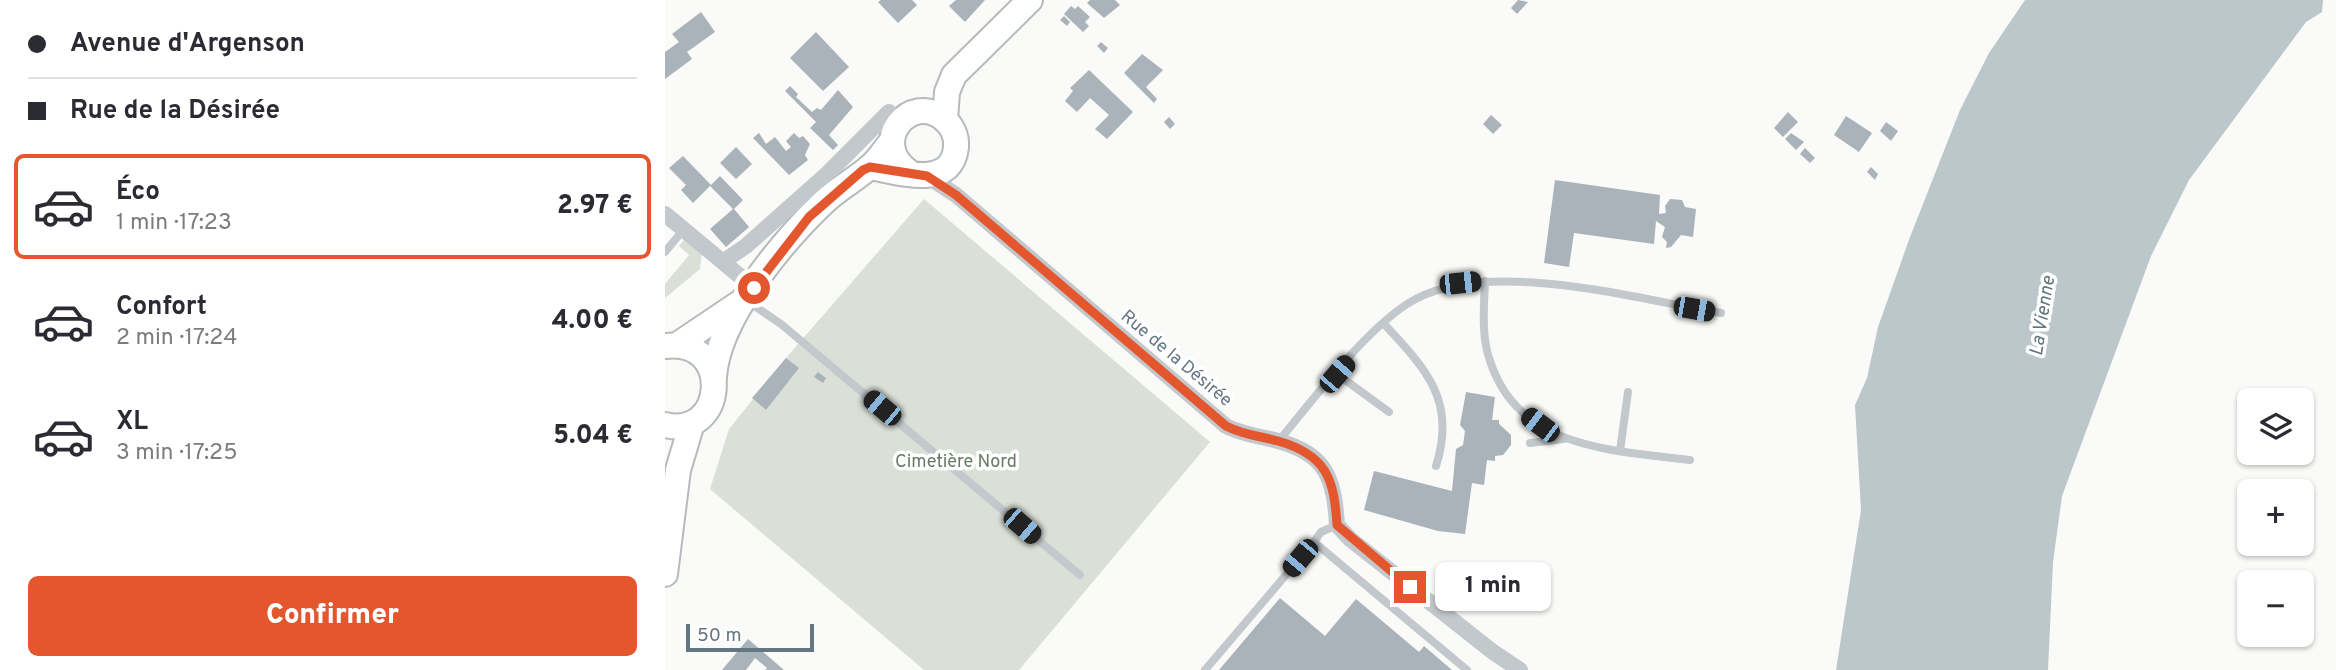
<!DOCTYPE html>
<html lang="fr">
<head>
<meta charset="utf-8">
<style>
  body { margin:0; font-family:Overpass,sans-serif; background:#f7f7f7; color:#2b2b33; height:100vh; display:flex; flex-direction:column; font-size:26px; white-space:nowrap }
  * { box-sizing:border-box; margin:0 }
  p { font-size:23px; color:#7c7c81 }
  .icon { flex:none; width:38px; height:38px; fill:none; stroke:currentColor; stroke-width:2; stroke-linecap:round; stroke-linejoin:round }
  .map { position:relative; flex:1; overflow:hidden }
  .side { display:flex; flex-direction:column; background:#fff; width:665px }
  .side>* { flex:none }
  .banner { display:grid; align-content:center; height:154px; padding:0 28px; background:#fff }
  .fabs { position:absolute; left:1572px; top:388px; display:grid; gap:14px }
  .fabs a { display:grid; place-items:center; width:77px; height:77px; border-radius:10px; background:#fff; box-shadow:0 2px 5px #0004; font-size:35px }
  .scale { position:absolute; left:21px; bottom:18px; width:128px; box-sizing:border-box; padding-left:7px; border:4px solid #657683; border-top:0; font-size:19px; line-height:24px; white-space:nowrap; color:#657683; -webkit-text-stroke:5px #fff; paint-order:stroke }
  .end { position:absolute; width:32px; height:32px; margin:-16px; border:9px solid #e4572e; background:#fff; box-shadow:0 0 0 4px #fff }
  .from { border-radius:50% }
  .bubble { position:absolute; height:49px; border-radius:10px; background:#fff; box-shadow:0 2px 5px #0004; font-size:23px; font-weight:800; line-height:49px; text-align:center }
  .car { position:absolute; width:21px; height:42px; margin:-21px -10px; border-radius:9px; box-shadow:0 0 5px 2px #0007; background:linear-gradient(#222 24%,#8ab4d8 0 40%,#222 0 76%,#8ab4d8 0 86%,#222 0) }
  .banner b { display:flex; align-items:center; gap:24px; height:66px; font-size:26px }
  .banner b+b { border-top:2px solid #e1e1e2 }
  .banner i { width:18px; height:18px; background:#2b2b33 }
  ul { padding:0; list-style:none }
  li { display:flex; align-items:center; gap:21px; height:105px; margin:0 14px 10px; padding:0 14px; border:4px solid transparent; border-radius:10px }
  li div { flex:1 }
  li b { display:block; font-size:26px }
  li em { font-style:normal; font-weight:800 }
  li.active { border-color:#e4572e }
  li>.icon { width:63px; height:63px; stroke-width:1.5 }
  .action { display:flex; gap:14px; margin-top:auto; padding:14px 28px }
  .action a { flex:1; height:80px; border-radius:10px; background:#e4572e; color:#fff; font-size:28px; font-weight:800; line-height:80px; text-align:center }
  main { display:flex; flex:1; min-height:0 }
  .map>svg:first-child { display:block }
  .green { fill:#dadfd7 }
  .water { fill:#bbc7cb }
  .building { fill:#aab3b9 }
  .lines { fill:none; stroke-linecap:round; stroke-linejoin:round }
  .primary-casing { stroke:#b5babe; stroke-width:28 }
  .lane { stroke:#c3c8cc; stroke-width:8 }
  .street { stroke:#c3c8cc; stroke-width:16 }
  .primary { stroke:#fff; stroke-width:24 }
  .route { stroke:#e4572e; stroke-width:9 }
  .labels { text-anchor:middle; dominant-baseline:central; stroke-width:7; stroke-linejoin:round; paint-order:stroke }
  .street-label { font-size:18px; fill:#657683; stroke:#fff }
  .park-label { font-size:18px; fill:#687a64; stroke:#fff }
  .water-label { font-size:19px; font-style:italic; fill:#60757c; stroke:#fff }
</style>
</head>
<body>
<main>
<section class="side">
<div class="banner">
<b><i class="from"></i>Avenue d'Argenson</b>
<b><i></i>Rue de la Désirée</b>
</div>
<ul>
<li class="active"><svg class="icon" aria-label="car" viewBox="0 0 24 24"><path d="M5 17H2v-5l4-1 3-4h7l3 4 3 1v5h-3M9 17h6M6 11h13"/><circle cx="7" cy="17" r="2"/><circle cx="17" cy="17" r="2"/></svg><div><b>Éco</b><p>1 min · 17:23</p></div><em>2.97 €</em></li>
<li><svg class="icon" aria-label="car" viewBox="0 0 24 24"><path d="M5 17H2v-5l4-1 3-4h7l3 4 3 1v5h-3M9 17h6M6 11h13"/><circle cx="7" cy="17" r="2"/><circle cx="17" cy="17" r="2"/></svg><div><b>Confort</b><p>2 min · 17:24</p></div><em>4.00 €</em></li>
<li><svg class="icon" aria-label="car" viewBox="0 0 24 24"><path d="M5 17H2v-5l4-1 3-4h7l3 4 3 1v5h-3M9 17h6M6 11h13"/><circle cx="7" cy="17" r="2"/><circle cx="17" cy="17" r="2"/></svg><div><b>XL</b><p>3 min · 17:25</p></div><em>5.04 €</em></li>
</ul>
<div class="action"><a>Confirmer</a></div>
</section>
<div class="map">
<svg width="1671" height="670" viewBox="0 0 1671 670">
  <rect width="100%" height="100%" fill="#fafaf8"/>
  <!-- green -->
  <g class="green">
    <polygon points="259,199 545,442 354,670 259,670 45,489 64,429 121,358"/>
    <polygon points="19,240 37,251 35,269 0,298 0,284 24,255 14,246"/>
  </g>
  <!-- water -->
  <polygon class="water" points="1360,0 1658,0 1657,12 1641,22 1524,180 1486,256 1397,496 1388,562 1383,670 1171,670 1196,510 1190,405 1202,378 1213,327 1245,237 1295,110 1324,53"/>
  <!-- building -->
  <g class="building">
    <polygon points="216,0 247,0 252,5 233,23 213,2"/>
    <polygon points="291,0 320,0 300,22 284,6"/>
    <polygon points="425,0 450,0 455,5 439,18 422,3"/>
    <polygon points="853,0 863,2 852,14 846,8"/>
    <polygon points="406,6 410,9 413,6 425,17 420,22 424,26 418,32 399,14"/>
    <polygon points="36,12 50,32 22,52 27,59 0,79 0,52 14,42 7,34"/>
    <polygon points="399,16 405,22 402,26 395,20"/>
    <polygon points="151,32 184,67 158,91 125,58"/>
    <polygon points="436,42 443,48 439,53 432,46"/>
    <polygon points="477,54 498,70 481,87 492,99 489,103 459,73"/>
    <polygon points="424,70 468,112 442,139 430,129 444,115 425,98 412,112 400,101 408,91 405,88"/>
    <polygon points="125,86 133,94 131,97 147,112 152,108 156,110 173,90 188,107 164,135 173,145 168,150 145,128 151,122 120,91"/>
    <polygon points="1123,112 1133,122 1118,137 1109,128"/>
    <polygon points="826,115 837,125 828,134 818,124"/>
    <polygon points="1181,116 1207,133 1194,152 1169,135"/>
    <polygon points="504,117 510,124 505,129 499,122"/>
    <polygon points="1221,122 1233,131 1226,141 1215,131"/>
    <polygon points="94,133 101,144 110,137 121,151 126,147 121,141 129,133 134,138 138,136 145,144 140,155 143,160 124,175 88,138"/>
    <polygon points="1126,133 1139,142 1131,150 1120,139"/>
    <polygon points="71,147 87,164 71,179 55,163"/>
    <polygon points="1140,148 1150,158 1145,163 1135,154"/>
    <polygon points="18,156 46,185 28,203 16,190 21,185 4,168"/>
    <polygon points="1206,167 1213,174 1210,180 1202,172"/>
    <polygon points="55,176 78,200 69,209 84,227 61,247 45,229 68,209 45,186"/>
    <polygon points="890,180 995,195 994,214 1001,213 1000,206 1005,199 1017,200 1020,207 1031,209 1028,237 1016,235 1006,247 1001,248 1002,242 997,237 1000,227 991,221 989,244 909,233 904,267 879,263"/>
    <polygon points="121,358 134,368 101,410 87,398"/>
    <polygon points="153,372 161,378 158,383 149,377"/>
    <polygon points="801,392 830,397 827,420 834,420 834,424 846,435 846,445 838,455 830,456 830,461 822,460 819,485 807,483 800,534 773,531 699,510 709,471 787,491 791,449 798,445 800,431 795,425"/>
    <polygon points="615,598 660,636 691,599 754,652 759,646 787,670 554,670"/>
    <polygon points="83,639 119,670 100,670 102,668 90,658 81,670 57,670"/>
  </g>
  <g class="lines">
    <!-- primary casing -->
    <g class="primary-casing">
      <g id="primary">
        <polyline points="280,120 282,92 289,75 365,0"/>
        <path d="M205,167c26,4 82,24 86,-20 1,-11 -4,-21 -12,-28 -34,-28 -76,24 -35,53"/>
        <polyline points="12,345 73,304"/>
        <path d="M0,346c69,-9 61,94 0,79"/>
        <path d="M49,377c4,-59 68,-135 110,-175 15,-14 32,-23 47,-36 8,-7 14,-17 21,-25"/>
        <polyline points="0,574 13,470 27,423"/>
      </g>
    </g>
    <!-- lane -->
    <g class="lane">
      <polyline points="0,252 19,229"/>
      <path d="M820,281c-1,26 -4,55 5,80 29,89 123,89 200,99"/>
      <polyline points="82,301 116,324 415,575"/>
      <path d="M719,324c42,45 73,77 52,142"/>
      <polyline points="672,374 724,412"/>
      <path d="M614,441c35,-43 83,-107 128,-137 75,-49 229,-5 314,9"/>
      <polyline points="865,443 899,439"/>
      <polyline points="955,451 963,392"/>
      <polyline points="672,525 656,532 649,542 802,670"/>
      <polyline points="540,670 649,542"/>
    </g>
    <!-- street -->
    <g class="street">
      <path d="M262,176l29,19 270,231c17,9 34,10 52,15 49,13 56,38 59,84l13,14 143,113 27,18"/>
      <polyline points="0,214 88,287"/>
      <polyline points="59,261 81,246 162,174 224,112"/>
    </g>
    <!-- primary -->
    <use href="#primary" class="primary"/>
  </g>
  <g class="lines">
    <!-- route -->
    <path class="route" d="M89,288l55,-71 54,-47 7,-3 57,9 29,19 270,231c17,9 34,10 52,15 49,14 56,38 59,84l73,62"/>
  </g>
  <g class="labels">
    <!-- street labels -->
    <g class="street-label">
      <text transform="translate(511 359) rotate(40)">Rue de la Désirée</text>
    </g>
    <!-- park labels -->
    <g class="park-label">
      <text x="291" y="462">Cimetière Nord</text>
    </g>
    <!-- water labels -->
    <g class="water-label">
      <text transform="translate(1378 316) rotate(-81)">La Vienne</text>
    </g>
  </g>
</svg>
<div class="fabs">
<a><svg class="icon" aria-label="layers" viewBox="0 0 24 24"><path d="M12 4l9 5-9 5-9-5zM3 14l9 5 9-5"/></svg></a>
<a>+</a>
<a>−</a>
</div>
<div class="scale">50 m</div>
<i class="end from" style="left:89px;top:288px"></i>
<i class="end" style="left:745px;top:587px"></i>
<div class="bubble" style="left:770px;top:562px;width:116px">1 min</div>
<i class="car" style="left:795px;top:283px;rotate:84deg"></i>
<i class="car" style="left:1029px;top:309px;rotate:100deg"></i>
<i class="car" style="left:672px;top:374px;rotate:41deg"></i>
<i class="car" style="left:217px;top:408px;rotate:310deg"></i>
<i class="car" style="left:875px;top:425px;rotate:307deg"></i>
<i class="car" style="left:357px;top:526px;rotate:131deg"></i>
<i class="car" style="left:635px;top:558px;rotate:220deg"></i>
</div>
</main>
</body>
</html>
